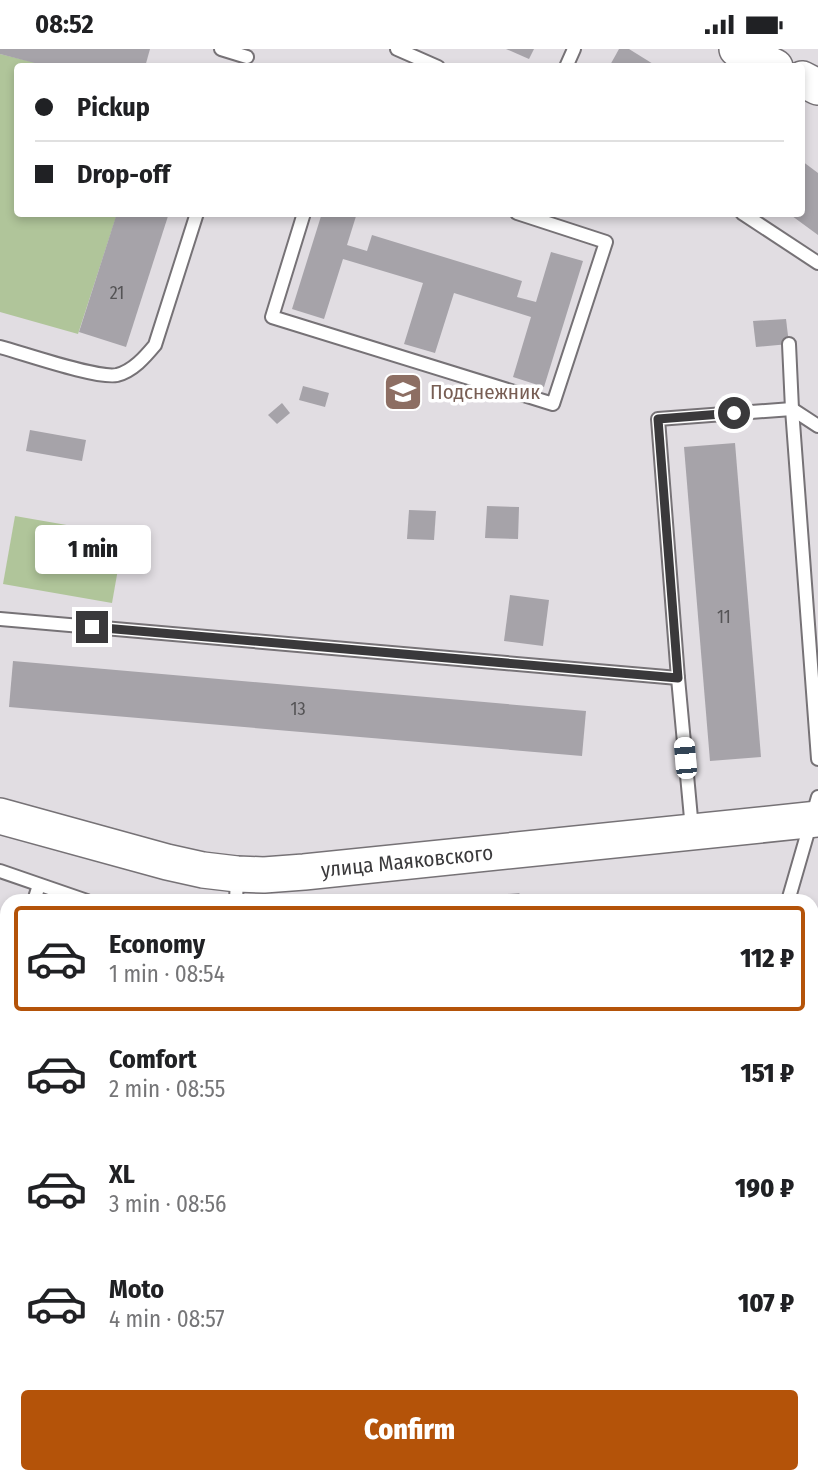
<!DOCTYPE html>
<html lang="en">
<head>
<meta charset="utf-8">
<style>
  body { margin:0; font-family:"Fira Sans Condensed",sans-serif; background:#f6f6f6; color:#202124; height:100vh; display:flex; flex-direction:column; font-size:26px; white-space:nowrap }
  * { box-sizing:border-box; margin:0 }
  p { font-size:23px; color:#757577 }
  .icon { flex:none; width:38px; height:38px; fill:none; stroke:currentColor; stroke-width:2; stroke-linecap:round; stroke-linejoin:round }
  .map { position:relative; flex:1; overflow:hidden }
  .side { position:absolute; left:0px; top:845px; width:819px; height:590px; display:flex; flex-direction:column; background:#fff; border-radius:21px 21px 0 0; box-shadow:0 4px 10px #0003 }
  .side>* { flex:none }
  .guide { position:absolute; left:14px; top:14px; width:791px; height:154px; border-radius:7px; box-shadow:0 4px 10px #0003; display:grid; align-content:center; height:154px; padding:0 21px; background:#fff }
  .end { position:absolute; width:32px; height:32px; margin:-16px; border:9px solid #3a393b; background:#fff; box-shadow:0 0 0 4px #fff }
  .from { border-radius:50% }
  .bubble { position:absolute; height:49px; border-radius:7px; background:#fff; box-shadow:0 4px 10px #0003; font-size:23px; font-weight:800; line-height:49px; text-align:center }
  .car { position:absolute; width:21px; height:42px; margin:-21px -10px; border-radius:9px; box-shadow:0 0 5px 2px #0007; background:linear-gradient(#fff 24%,#345 0 40%,#fff 0 76%,#345 0 86%,#fff 0) }
  .guide b { display:flex; align-items:center; gap:24px; height:66px; font-size:26px }
  .guide b+b { border-top:2px solid #e0e0e0 }
  .guide i { width:18px; height:18px; background:#202124 }
  ul { padding:12px 0 0; list-style:none }
  li { display:flex; align-items:center; gap:21px; height:105px; margin:0 14px 10px; padding:0 7px; border:4px solid transparent; border-radius:7px }
  li div { flex:1 }
  li b { display:block; font-size:26px }
  li em { font-style:normal; font-weight:800 }
  li.active { border-color:#b45309 }
  li>.icon { width:63px; height:63px; stroke-width:1.5 }
  .button { display:flex; gap:14px; margin-top:auto; padding:14px 21px }
  .button a { flex:1; height:80px; border-radius:7px; background:#b45309; color:#fff; font-size:28px; font-weight:800; line-height:80px; text-align:center }
  .status { display:flex; justify-content:space-between; align-items:center; height:49px; padding:0 35px; background:#fff; direction:ltr }
  .status svg { height:19px; fill:currentColor }
  .map>svg:first-child { display:block }
  .green { fill:#b0c59a }
  .building { fill:#a6a3a9 }
  .lines { fill:none; stroke-linecap:round; stroke-linejoin:round }
  .lane-casing { stroke:#767276; stroke-width:16 }
  .secondary-casing { stroke:#767276; stroke-width:38 }
  .lane { stroke:#fff; stroke-width:12 }
  .secondary { stroke:#fff; stroke-width:35 }
  .route { stroke:#3a393b; stroke-width:9 }
  .labels { text-anchor:middle; dominant-baseline:central; stroke-width:7; stroke-linejoin:round; paint-order:stroke }
  .number-label { font-size:18px; fill:#555456 }
  .education-label { font-size:21px; fill:#785e54; stroke:#fff; text-anchor:start }
  .street-label { font-size:21px; fill:#3a393b; stroke:#fff }
</style>
</head>
<body>
<div class="status"><b>08:52</b><svg viewBox="0 0 49 12"><path d="M0 12V9h3v3zM5 12V6h3v6zM10 12V3h3v9zM15 12V0h3v12zM26 1h20v11H26zM47 4h2v5h-2z"/></svg></div>
<div class="map">
<svg width="818" height="1434" viewBox="0 0 818 1434">
  <rect width="100%" height="100%" fill="#e1dde2"/>
  <!-- green -->
  <g class="green">
    <polygon points="0,5 50,17 18,18 18,164 117,165 78,285 0,263"/>
    <polygon points="15,467 124,486 112,554 3,535"/>
  </g>
  <!-- building -->
  <g class="building">
    <polygon points="0,0 150,0 145,18 50,18 0,5"/>
    <polygon points="506,0 534,0 529,10"/>
    <polygon points="619,0 629,0 658,18 609,18"/>
    <polygon points="802,112 818,124 818,186 788,164 802,164"/>
    <polygon points="117,164 169,164 126,298 79,283"/>
    <polygon points="322,164 357,164 347,196 367,202 372,186 522,232 517,248 536,253 551,203 583,212 544,338 513,328 531,268 454,244 435,304 404,295 423,234 343,210 324,270 292,260"/>
    <polygon points="786,270 789,295 756,298 753,272"/>
    <polygon points="303,337 329,344 325,358 299,351"/>
    <polygon points="282,354 290,364 277,375 268,366"/>
    <polygon points="30,381 86,391 82,412 26,402"/>
    <polygon points="735,394 761,708 710,712 684,398"/>
    <polygon points="487,457 519,458 518,490 485,489"/>
    <polygon points="409,461 436,462 434,491 407,490"/>
    <polygon points="510,546 549,551 543,597 504,592"/>
    <polygon points="13,612 586,662 582,707 9,658"/>
    <polygon points="519,844 526,852 455,852 455,850"/>
    <polygon points="812,902 818,903 818,1019 812,1017"/>
    <rect x="0" y="1065" width="7" height="101"/>
    <polygon points="7,1208 7,1274 0,1274 0,1209"/>
    <polygon points="443,1428 508,1428 508,1434 447,1434"/>
    <polygon points="544,1428 622,1428 615,1434 543,1434"/>
    <polygon points="740,1428 780,1428 779,1434 739,1434"/>
  </g>
  <g class="lines">
    <!-- lane casing -->
    <g class="lane-casing">
      <g id="lane">
        <polyline points="221,0 247,8"/>
        <polyline points="397,0 438,18"/>
        <polyline points="566,18 574,0"/>
        <polyline points="304,164 272,268 553,355 606,193 517,164"/>
        <polyline points="742,164 818,214"/>
        <polyline points="789,295 792,360 818,710"/>
        <path d="M0,298c23,6 97,32 117,28 16,-4 28,-18 38,-30l42,-132"/>
        <polyline points="0,570 678,629"/>
        <polyline points="692,780 678,629 658,370 792,360 818,377"/>
        <polyline points="0,822 87,852"/>
        <polyline points="34,852 39,836"/>
        <polyline points="236,852 237,829"/>
        <polyline points="788,852 818,748"/>
        <polyline points="0,962 7,939"/>
        <polyline points="812,1050 818,1052"/>
        <polyline points="812,1097 818,1098"/>
        <polyline points="812,1418 818,1349"/>
        <polyline points="122,1428 122,1434"/>
        <polyline points="422,1428 425,1434"/>
        <polyline points="647,1434 650,1428"/>
        <polyline points="704,1434 705,1428"/>
        <polyline points="811,1434 811,1428"/>
      </g>
    </g>
    <!-- secondary casing -->
    <g class="secondary-casing">
      <g id="secondary">
        <polyline points="737,0 775,18"/>
        <polyline points="802,30 818,38"/>
        <path id="s1" d="M0,767l167,46 36,8 34,4 27,1 40,-3 514,-53"/>
      </g>
    </g>
    <!-- lane -->
    <use href="#lane" class="lane"/>
    <!-- secondary -->
    <use href="#secondary" class="secondary"/>
  </g>
  <g class="lines">
    <!-- route -->
    <polyline class="route" points="92,578 678,629 658,370 734,364"/>
  </g>
  <!-- icons -->
  <defs>
    <g id="school-square" transform="scale(2.0125)"><rect x="-9" y="-9" width="18" height="18" rx="4" fill="#8d6e63" stroke="#fff"/><path d="M0-5L7-2L0 1L-7-2ZM-4 1L0 2.5L4 1V4Q0 6-4 4Z" fill="#fff"/></g>
  </defs>
  <g fill-rule="evenodd">
    <use href="#school-square" x="403" y="343"/>
  </g>
  <g class="labels">
    <!-- number labels -->
    <g class="number-label">
      <text x="117" y="244">21</text>
      <text x="724" y="568">11</text>
      <text x="298" y="660">13</text>
    </g>
    <!-- education labels -->
    <g class="education-label">
      <text x="430" y="343">Подснежник</text>
    </g>
    <!-- street labels -->
    <g class="street-label">
      <text stroke="none"><textPath href="#s1" startOffset="415">улица Маяковского</textPath></text>
    </g>
  </g>
</svg>
<i class="end from" style="left:734px;top:364px"></i>
<i class="end" style="left:92px;top:578px"></i>
<div class="bubble" style="left:35px;top:476px;width:116px">1 min</div>
<i class="car" style="left:685px;top:709px;rotate:355deg"></i>
<div class="guide">
<b><i class="from"></i>Pickup</b>
<b><i></i>Drop-off</b>
</div>
<section class="side">
<ul>
<li class="active"><svg class="icon" aria-label="car" viewBox="0 0 24 24"><path d="M5 17H2v-5l4-1 3-4h7l3 4 3 1v5h-3M9 17h6M6 11h13"/><circle cx="7" cy="17" r="2"/><circle cx="17" cy="17" r="2"/></svg><div><b>Economy</b><p>1 min · 08:54</p></div><em>112 ₽</em></li>
<li><svg class="icon" aria-label="car" viewBox="0 0 24 24"><path d="M5 17H2v-5l4-1 3-4h7l3 4 3 1v5h-3M9 17h6M6 11h13"/><circle cx="7" cy="17" r="2"/><circle cx="17" cy="17" r="2"/></svg><div><b>Comfort</b><p>2 min · 08:55</p></div><em>151 ₽</em></li>
<li><svg class="icon" aria-label="car" viewBox="0 0 24 24"><path d="M5 17H2v-5l4-1 3-4h7l3 4 3 1v5h-3M9 17h6M6 11h13"/><circle cx="7" cy="17" r="2"/><circle cx="17" cy="17" r="2"/></svg><div><b>XL</b><p>3 min · 08:56</p></div><em>190 ₽</em></li>
<li><svg class="icon" aria-label="car" viewBox="0 0 24 24"><path d="M5 17H2v-5l4-1 3-4h7l3 4 3 1v5h-3M9 17h6M6 11h13"/><circle cx="7" cy="17" r="2"/><circle cx="17" cy="17" r="2"/></svg><div><b>Moto</b><p>4 min · 08:57</p></div><em>107 ₽</em></li>
</ul>
<div class="button"><a>Confirm</a></div>
</section>
</div>
</body>
</html>
